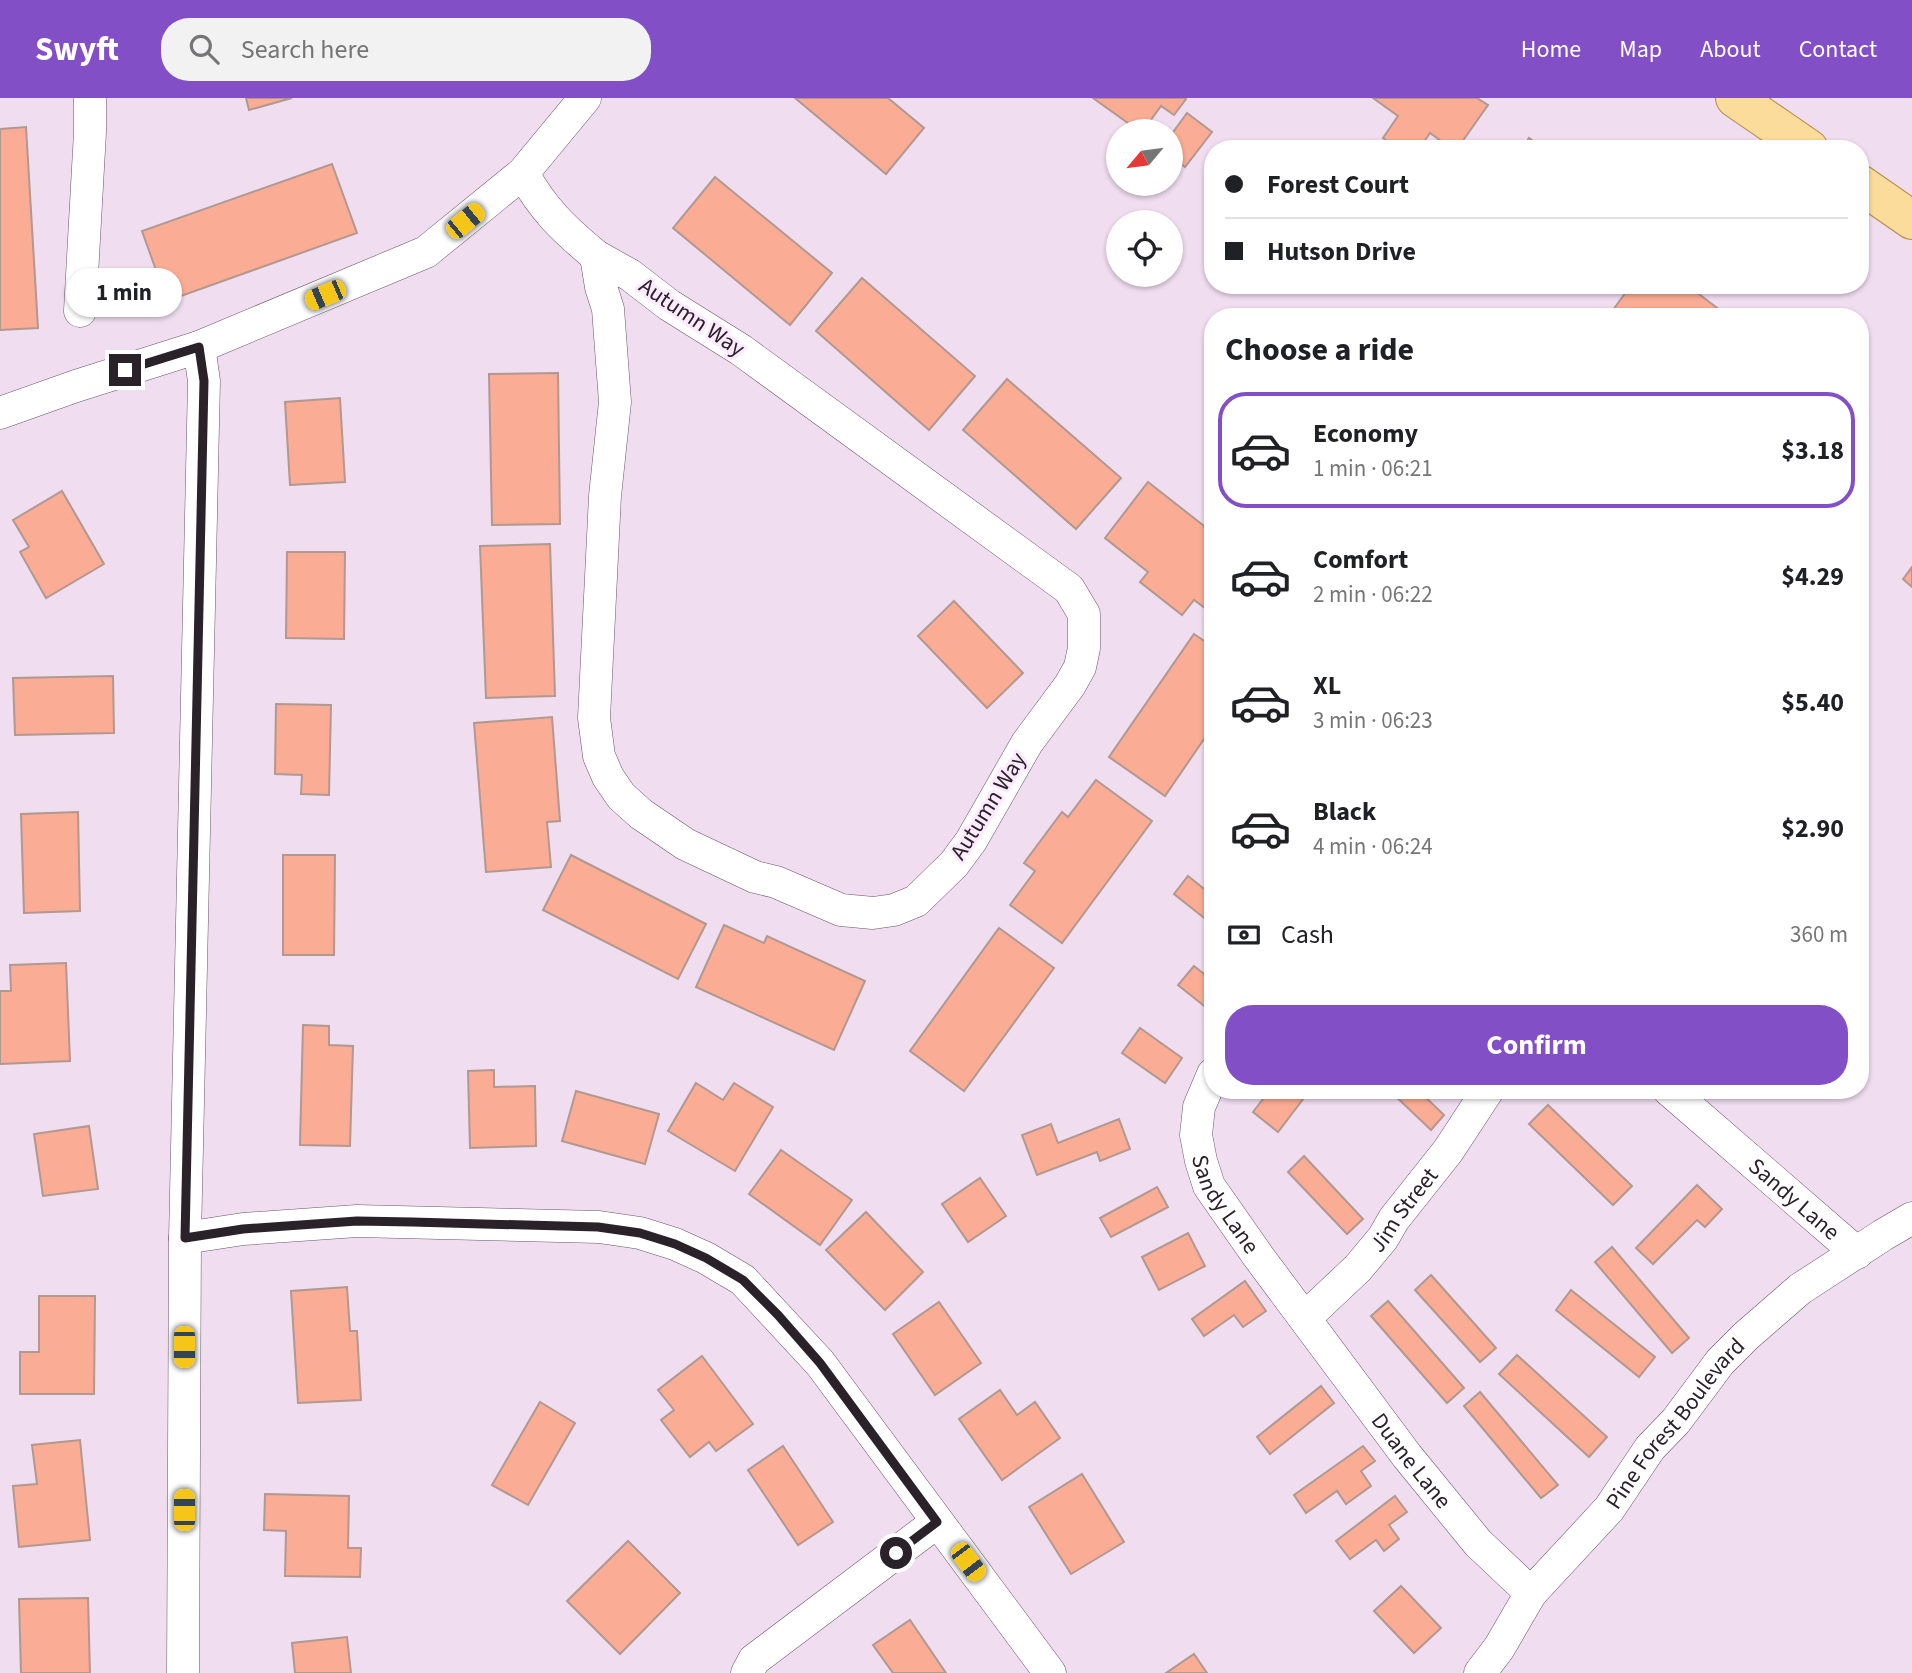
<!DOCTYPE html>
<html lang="en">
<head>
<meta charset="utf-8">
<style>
  body { margin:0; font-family:"Source Sans 3",sans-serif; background:#f2f2f2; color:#202124; height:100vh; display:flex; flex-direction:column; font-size:26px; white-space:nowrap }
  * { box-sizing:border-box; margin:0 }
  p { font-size:23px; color:#757577 }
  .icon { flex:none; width:38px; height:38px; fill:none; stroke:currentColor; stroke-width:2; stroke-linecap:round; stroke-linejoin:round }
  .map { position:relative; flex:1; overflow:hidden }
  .side { position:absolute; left:1204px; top:210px; width:665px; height:791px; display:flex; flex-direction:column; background:#fff; border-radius:28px; box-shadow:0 2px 5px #0004 }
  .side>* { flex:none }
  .banner { position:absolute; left:1204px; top:42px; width:665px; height:154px; border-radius:28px; box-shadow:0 2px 5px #0004; display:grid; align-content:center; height:154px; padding:0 21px; background:#fff }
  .needle { width:46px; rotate:241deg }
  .buttons { position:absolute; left:1106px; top:21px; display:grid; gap:14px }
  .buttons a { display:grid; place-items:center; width:77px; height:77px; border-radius:50%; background:#fff; box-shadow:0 2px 5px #0004; font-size:35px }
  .end { position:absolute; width:32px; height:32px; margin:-16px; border:9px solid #292229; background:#fff; box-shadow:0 0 0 4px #fff }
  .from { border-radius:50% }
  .bubble { position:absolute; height:49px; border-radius:24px; background:#fff; box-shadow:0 2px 5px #0004; font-size:23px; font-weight:700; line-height:49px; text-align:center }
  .car { position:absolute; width:21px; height:42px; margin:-21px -10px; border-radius:9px; box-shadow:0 0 5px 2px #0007; background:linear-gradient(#f5c518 24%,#345 0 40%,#f5c518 0 76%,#345 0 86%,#f5c518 0) }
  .banner b { display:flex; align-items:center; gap:24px; height:66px; font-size:26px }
  .banner b+b { border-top:2px solid #e0e0e0 }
  .banner i { width:18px; height:18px; background:#202124 }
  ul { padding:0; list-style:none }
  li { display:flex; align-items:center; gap:21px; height:116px; margin:0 14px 10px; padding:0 7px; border:4px solid transparent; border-radius:28px }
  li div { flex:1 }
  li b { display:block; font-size:26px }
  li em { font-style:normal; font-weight:700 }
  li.on { border-color:#834fc7 }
  li>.icon { width:63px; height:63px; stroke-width:1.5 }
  h2 { padding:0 21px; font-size:32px; line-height:84px }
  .pay { display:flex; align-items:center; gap:18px; height:77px; padding:0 21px; font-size:26px }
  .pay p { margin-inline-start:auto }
  .action { display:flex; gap:14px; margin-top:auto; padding:14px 21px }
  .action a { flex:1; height:80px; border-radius:28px; background:#834fc7; color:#fff; font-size:28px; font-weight:700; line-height:80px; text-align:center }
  header { display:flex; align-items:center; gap:42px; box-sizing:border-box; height:98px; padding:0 35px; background:#834fc7; color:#fff }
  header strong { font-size:33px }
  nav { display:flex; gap:38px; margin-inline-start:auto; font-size:24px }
  .search { width:490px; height:63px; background:#f2f2f2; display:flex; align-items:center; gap:18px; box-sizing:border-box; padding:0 24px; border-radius:28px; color:#757577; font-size:26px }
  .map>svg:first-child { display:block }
  .building { fill:#fbac94; stroke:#b19890; stroke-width:2 }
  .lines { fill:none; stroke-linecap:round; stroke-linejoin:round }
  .street-casing { stroke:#675767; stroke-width:33 }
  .primary-casing { stroke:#b08b48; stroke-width:40 }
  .street { stroke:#fff; stroke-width:32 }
  .primary { stroke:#fbdc9b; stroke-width:38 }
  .route { stroke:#292229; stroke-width:9 }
  .labels { text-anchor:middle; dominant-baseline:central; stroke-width:6; stroke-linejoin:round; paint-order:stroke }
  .street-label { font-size:23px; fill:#292229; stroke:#fdeafe }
</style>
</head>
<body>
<header>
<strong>Swyft</strong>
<div class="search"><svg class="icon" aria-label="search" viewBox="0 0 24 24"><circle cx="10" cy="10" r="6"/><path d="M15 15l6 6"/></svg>Search here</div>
<nav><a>Home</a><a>Map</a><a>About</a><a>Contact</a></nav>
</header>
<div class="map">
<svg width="1912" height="1575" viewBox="0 0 1912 1575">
  <rect width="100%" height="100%" fill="#f0ddf0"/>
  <!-- building -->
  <g class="building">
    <polygon points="246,0 292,0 249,12"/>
    <polygon points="795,0 888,0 924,30 886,76"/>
    <polygon points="1093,0 1185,0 1186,1 1174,17 1161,8 1143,33 1139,33"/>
    <polygon points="1373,0 1477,0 1488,7 1457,51 1452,51 1430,35 1419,51 1398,51 1383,40 1398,18"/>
    <polygon points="1187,15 1212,34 1185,69 1171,58 1171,37"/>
    <polygon points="26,29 38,230 0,232 0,31"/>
    <polygon points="1529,40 1545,51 1522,51"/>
    <polygon points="332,66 357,135 167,203 142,133"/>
    <polygon points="715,79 832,175 790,227 673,130"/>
    <polygon points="862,180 975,278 929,332 816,233"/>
    <polygon points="1631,187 1687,187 1729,219 1608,219"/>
    <polygon points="558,275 560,426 492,427 489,276"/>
    <polygon points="1007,281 1121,380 1076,431 963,332"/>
    <polygon points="340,300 345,384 290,387 285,304"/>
    <polygon points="1148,384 1213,435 1213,516 1194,502 1182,517 1140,484 1148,474 1105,440"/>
    <polygon points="62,393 104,466 46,500 20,454 29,449 13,422"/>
    <polygon points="550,446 555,598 486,600 480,448"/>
    <polygon points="287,454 345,454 344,541 286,540"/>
    <polygon points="1912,469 1912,489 1903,481"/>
    <polygon points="954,503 1023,575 987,610 918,538"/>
    <polygon points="1194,536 1213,549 1213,628 1165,698 1109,659"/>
    <polygon points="113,578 114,635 15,637 13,580"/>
    <polygon points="276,606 331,607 329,697 301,696 302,677 275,676"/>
    <polygon points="552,619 560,723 547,724 551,769 486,774 474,625"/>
    <polygon points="1096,682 1152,723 1062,845 1010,807 1035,773 1024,765 1062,714 1068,719"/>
    <polygon points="78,714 80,813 24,815 21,716"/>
    <polygon points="283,757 335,757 334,857 283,857"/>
    <polygon points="571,757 706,826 678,881 543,812"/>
    <polygon points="1188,778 1213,798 1213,827 1174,796"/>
    <polygon points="724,827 764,845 767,838 865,883 834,952 696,889"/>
    <polygon points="999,830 1054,870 964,993 910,953"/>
    <polygon points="66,865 70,963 0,966 0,893 11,893 10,867"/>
    <polygon points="1194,868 1213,883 1213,915 1178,887"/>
    <polygon points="303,927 329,928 329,947 353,948 350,1048 300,1047"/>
    <polygon points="1140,930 1182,960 1165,985 1122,955"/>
    <polygon points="494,972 494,989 535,988 536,1048 470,1050 468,973"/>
    <polygon points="696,985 723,1002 734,985 773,1009 735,1073 668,1033"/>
    <polygon points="1270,992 1287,994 1288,992 1310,992 1278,1034 1253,1014"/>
    <polygon points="1389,992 1418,992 1444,1017 1431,1032"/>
    <polygon points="576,993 659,1016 645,1066 562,1043"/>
    <polygon points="1548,1007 1632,1088 1613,1107 1529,1026"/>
    <polygon points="1119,1021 1130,1051 1100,1063 1097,1054 1037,1077 1022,1037 1051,1026 1058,1045"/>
    <polygon points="89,1028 98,1091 43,1098 34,1036"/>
    <polygon points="781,1052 852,1102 820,1147 749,1096"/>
    <polygon points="1304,1058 1363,1121 1347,1136 1288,1074"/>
    <polygon points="980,1080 1006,1118 968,1144 942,1106"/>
    <polygon points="1697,1087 1722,1111 1705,1129 1697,1122 1653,1166 1636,1150"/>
    <polygon points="1157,1089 1168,1109 1111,1139 1100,1120"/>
    <polygon points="866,1114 923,1174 885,1212 826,1152"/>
    <polygon points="1188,1135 1205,1168 1159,1192 1142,1159"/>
    <polygon points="1612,1149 1689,1240 1672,1255 1595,1164"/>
    <polygon points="1431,1177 1496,1250 1480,1264 1415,1192"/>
    <polygon points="1245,1183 1266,1213 1243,1229 1234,1217 1204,1238 1192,1221"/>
    <polygon points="347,1189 350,1233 357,1233 361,1302 298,1305 291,1193"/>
    <polygon points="1571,1192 1655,1259 1639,1279 1556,1212"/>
    <polygon points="39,1198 95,1198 94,1296 20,1296 20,1254 39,1254"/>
    <polygon points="1388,1203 1464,1290 1447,1305 1371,1218"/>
    <polygon points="939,1204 981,1265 935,1297 893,1236"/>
    <polygon points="1517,1257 1607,1339 1589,1359 1499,1276"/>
    <polygon points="702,1258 753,1326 716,1353 709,1344 690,1359 661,1322 674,1312 658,1292"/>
    <polygon points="1321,1288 1334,1305 1270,1356 1257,1339"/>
    <polygon points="1000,1292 1017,1317 1035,1304 1060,1340 1002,1382 959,1321"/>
    <polygon points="1480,1294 1558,1387 1541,1400 1464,1308"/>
    <polygon points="540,1304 575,1325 528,1407 492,1387"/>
    <polygon points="80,1342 90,1442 19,1449 13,1388 37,1386 32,1347"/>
    <polygon points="783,1348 833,1424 798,1447 748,1372"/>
    <polygon points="1363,1348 1375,1363 1361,1373 1371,1388 1346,1406 1337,1393 1306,1415 1294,1397"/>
    <polygon points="1082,1376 1124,1444 1071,1476 1029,1409"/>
    <polygon points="265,1396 349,1398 348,1450 361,1450 360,1479 285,1478 286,1433 264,1432"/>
    <polygon points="1395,1398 1407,1414 1389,1427 1399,1441 1384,1453 1376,1442 1350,1461 1336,1443"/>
    <polygon points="628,1443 680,1495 620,1556 567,1503"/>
    <polygon points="1401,1488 1441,1530 1414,1555 1374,1513"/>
    <polygon points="88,1500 90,1575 21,1575 19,1501"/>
    <polygon points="910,1522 946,1575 893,1575 873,1547"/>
    <polygon points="347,1539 351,1575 295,1575 292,1545"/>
    <polygon points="1194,1556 1207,1575 1166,1575"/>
  </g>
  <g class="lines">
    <!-- street casing -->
    <g class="street-casing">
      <g id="street">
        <path d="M523,75c20,37 42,57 73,83"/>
        <polygon points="596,158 630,177 669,207 741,252 1069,491 1084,516 1084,550 1080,569 1070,587 1027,645 971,743 954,766 916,803 894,812 873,815 841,812 776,784 755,779 685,746 641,716 621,698 608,679 599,658 594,620 605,398 615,304 608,211 601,189"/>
        <polyline points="80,213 90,34 90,0"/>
        <polyline points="0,315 76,288 199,249 426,154 523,75 585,0"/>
        <path id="s1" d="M1213,976l-14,33 -3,28 5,26 8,25 49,70 149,200 71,87 53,50"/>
        <path id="s2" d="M1669,992l188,163"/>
        <polyline points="185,1140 243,1131 357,1123 599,1129 640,1135 675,1146 706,1160 743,1182 820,1265 1050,1575"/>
        <path id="s3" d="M1305,1220l53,-50 25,-30 11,-19 54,-68 40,-61"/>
        <polyline points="183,1575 185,1140 204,283 199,249"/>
        <polyline points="747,1575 754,1562 937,1424"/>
        <path id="s4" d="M1480,1575l19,-25 32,-55 78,-84 41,-61 26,-27 44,-59 26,-26 54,-47 83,-54 29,-17"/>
      </g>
    </g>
    <!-- primary casing -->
    <g class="primary-casing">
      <g id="primary">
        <polyline points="1735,0 1809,51"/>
        <polyline points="1860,86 1912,122"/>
      </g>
    </g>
    <!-- street -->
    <use href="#street" class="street"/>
    <!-- primary -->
    <use href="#primary" class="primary"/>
  </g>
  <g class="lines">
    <!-- route -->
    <polyline class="route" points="125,272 199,249 204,283 185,1140 243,1131 357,1123 412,1124 598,1129 640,1135 675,1146 706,1160 743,1182 778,1217 820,1265 937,1424 896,1455"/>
  </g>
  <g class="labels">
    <!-- street labels -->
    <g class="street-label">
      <text transform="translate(692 219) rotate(34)">Autumn Way</text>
      <text transform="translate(988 708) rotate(-58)">Autumn Way</text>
      <text stroke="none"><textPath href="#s2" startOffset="166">Sandy Lane</textPath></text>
      <text stroke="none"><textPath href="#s1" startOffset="140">Sandy Lane</textPath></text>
      <text stroke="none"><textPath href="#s3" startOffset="147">Jim Street</textPath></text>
      <text stroke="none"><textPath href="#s4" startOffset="318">Pine Forest Boulevard</textPath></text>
      <text stroke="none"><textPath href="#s1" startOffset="458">Duane Lane</textPath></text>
    </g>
  </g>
</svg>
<div class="buttons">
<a><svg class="needle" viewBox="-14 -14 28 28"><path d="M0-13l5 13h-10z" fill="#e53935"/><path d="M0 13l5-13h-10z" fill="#757577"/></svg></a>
<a><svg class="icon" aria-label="locate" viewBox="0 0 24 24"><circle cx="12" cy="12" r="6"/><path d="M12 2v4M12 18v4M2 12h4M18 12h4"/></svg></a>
</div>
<i class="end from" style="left:896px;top:1455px"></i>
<i class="end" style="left:125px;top:272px"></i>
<div class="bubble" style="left:66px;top:170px;width:116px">1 min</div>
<i class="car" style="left:465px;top:123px;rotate:51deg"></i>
<i class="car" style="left:325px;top:197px;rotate:247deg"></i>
<i class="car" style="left:184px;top:1249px;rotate:180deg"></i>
<i class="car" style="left:184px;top:1412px;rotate:0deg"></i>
<i class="car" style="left:968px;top:1464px;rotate:143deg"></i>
<div class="banner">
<b><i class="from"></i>Forest Court</b>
<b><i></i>Hutson Drive</b>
</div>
<section class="side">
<h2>Choose a ride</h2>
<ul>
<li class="on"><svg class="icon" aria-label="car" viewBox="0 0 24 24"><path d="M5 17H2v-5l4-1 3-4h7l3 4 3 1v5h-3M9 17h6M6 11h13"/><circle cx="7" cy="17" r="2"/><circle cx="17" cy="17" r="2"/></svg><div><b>Economy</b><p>1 min · 06:21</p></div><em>$3.18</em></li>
<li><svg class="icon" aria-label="car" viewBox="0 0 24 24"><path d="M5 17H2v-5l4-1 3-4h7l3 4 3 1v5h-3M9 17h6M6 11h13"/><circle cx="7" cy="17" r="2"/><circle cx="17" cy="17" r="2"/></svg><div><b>Comfort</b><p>2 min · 06:22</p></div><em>$4.29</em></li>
<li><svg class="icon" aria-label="car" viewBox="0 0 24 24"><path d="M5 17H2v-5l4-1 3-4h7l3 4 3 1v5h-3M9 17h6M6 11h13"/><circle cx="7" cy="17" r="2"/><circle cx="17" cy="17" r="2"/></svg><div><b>XL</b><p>3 min · 06:23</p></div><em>$5.40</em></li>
<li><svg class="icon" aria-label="car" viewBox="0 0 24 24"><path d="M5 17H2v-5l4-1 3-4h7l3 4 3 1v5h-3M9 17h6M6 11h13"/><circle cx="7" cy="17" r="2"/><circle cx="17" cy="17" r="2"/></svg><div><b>Black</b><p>4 min · 06:24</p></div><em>$2.90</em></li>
</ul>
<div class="pay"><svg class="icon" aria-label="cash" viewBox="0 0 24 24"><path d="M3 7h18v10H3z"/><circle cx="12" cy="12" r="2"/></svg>Cash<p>360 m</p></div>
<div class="action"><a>Confirm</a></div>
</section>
</div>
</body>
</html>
